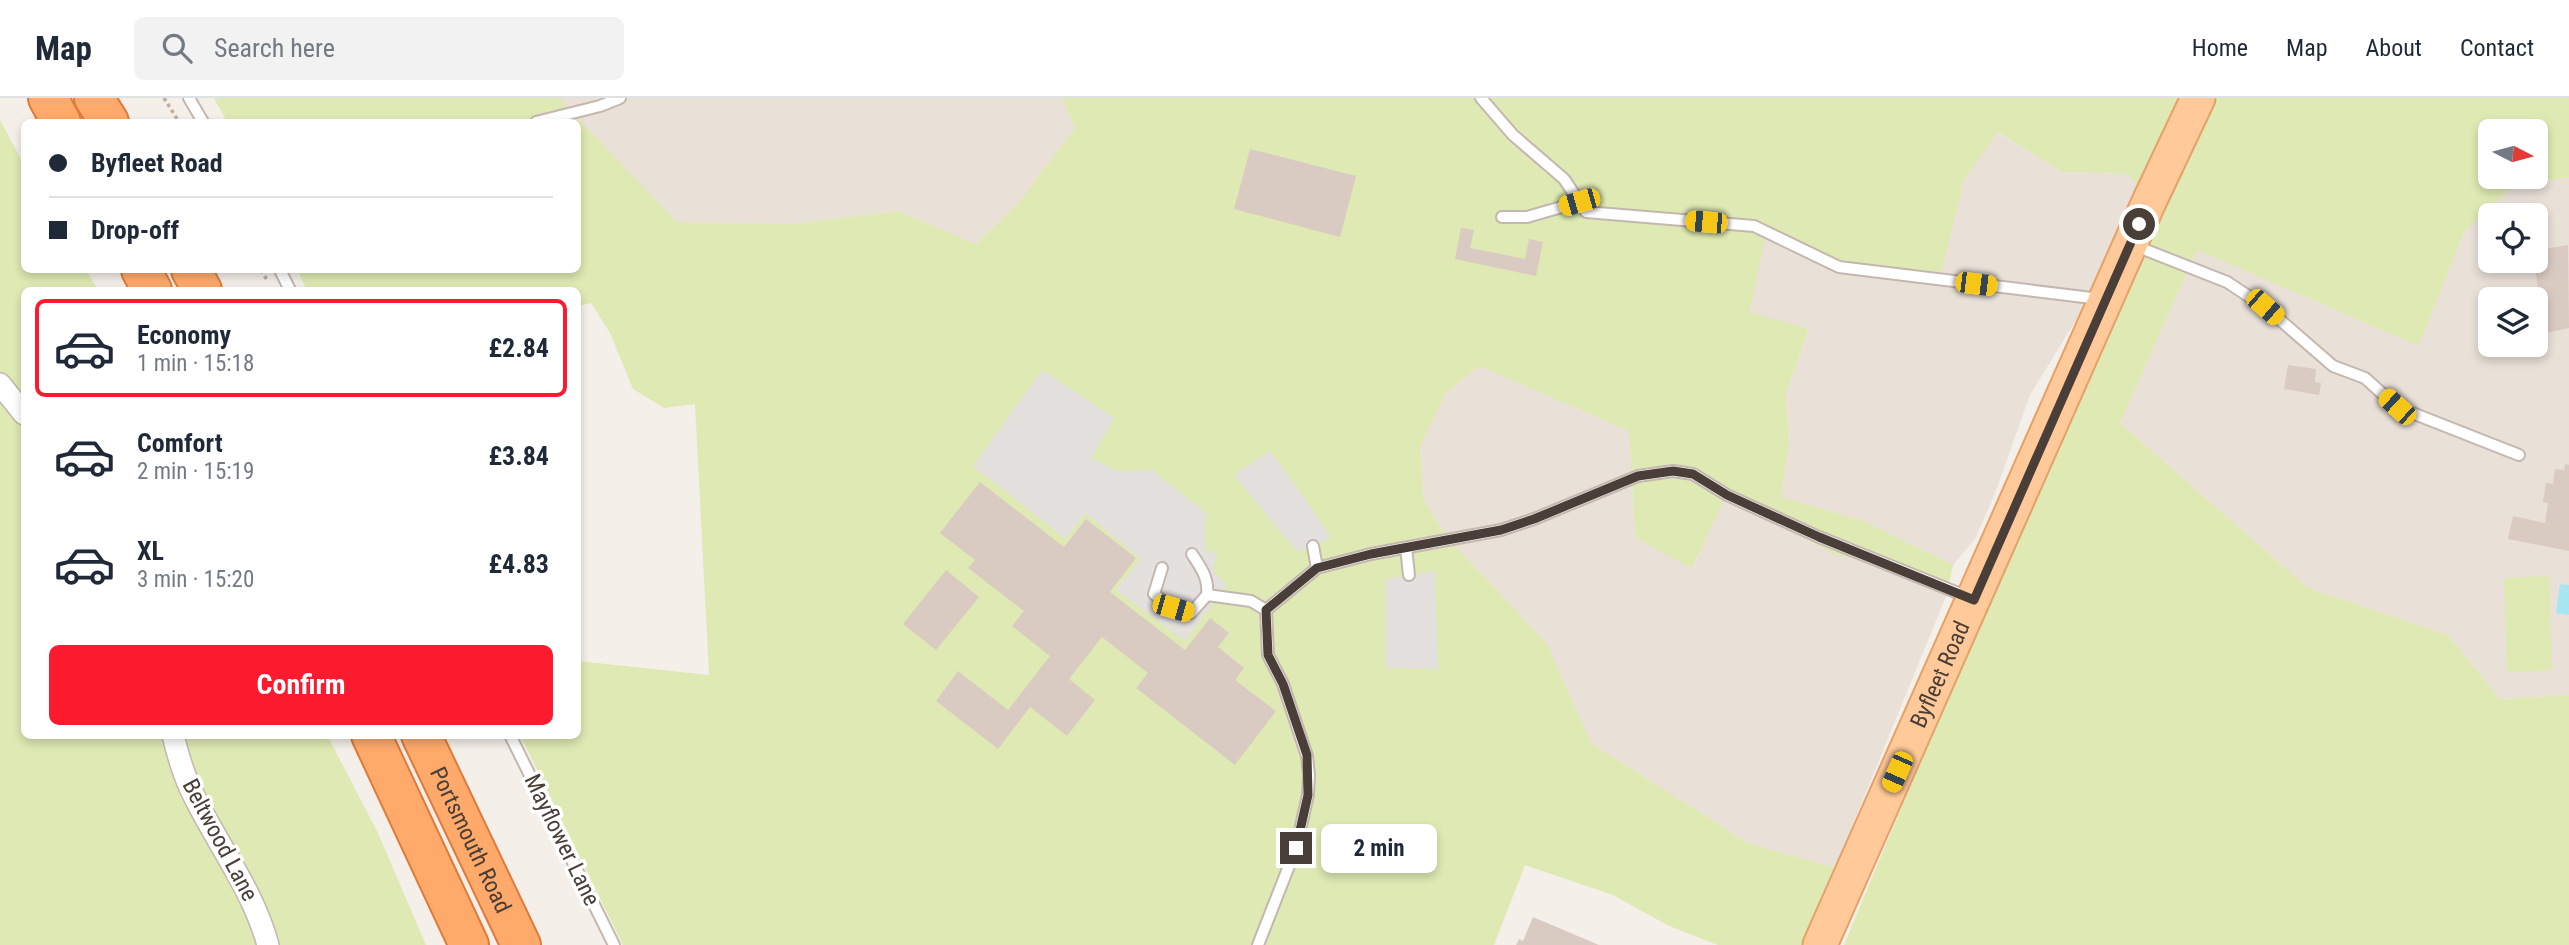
<!DOCTYPE html>
<html lang="en">
<head>
<meta charset="utf-8">
<style>
  body { margin:0; font-family:"Roboto Condensed",sans-serif; background:#f2f2f3; color:#1f2937; height:100vh; display:flex; flex-direction:column; font-size:26px; white-space:nowrap }
  * { box-sizing:border-box; margin:0 }
  p { font-size:23px; color:#747a83 }
  .icon { flex:none; width:38px; height:38px; fill:none; stroke:currentColor; stroke-width:2; stroke-linecap:round; stroke-linejoin:round }
  .map { position:relative; flex:1; overflow:hidden }
  .side { position:absolute; left:21px; top:189px; width:560px; height:452px; display:flex; flex-direction:column; background:#fff; border-radius:10px; box-shadow:0 4px 10px #0003 }
  .side>* { flex:none }
  .hud { position:absolute; left:21px; top:21px; width:560px; height:154px; border-radius:10px; box-shadow:0 4px 10px #0003; display:grid; align-content:center; height:154px; padding:0 28px; background:#fff }
  .needle { width:46px; rotate:96deg }
  .buttons { position:absolute; left:2478px; top:21px; display:grid; gap:14px }
  .buttons a { display:grid; place-items:center; width:70px; height:70px; border-radius:10px; background:#fff; box-shadow:0 4px 10px #0003; font-size:35px }
  .end { position:absolute; width:32px; height:32px; margin:-16px; border:9px solid #493e38; background:#fff; box-shadow:0 0 0 4px #fff }
  .from { border-radius:50% }
  .bubble { position:absolute; height:49px; border-radius:10px; background:#fff; box-shadow:0 4px 10px #0003; font-size:23px; font-weight:700; line-height:49px; text-align:center }
  .car { position:absolute; width:21px; height:42px; margin:-21px -10px; border-radius:9px; box-shadow:0 0 5px 2px #0007; background:linear-gradient(#f5c518 24%,#345 0 40%,#f5c518 0 76%,#345 0 86%,#f5c518 0) }
  .hud b { display:flex; align-items:center; gap:24px; height:66px; font-size:26px }
  .hud b+b { border-top:2px solid #e0e1e3 }
  .hud i { width:18px; height:18px; background:#1f2937 }
  ul { padding:12px 0 0; list-style:none }
  li { display:flex; align-items:center; gap:21px; height:98px; margin:0 14px 10px; padding:0 14px; border:4px solid transparent; border-radius:10px }
  li div { flex:1 }
  li b { display:block; font-size:26px }
  li em { font-style:normal; font-weight:700 }
  li.on { border-color:#fc1a2f }
  li>.icon { width:63px; height:63px; stroke-width:1.5 }
  .button { display:flex; gap:14px; margin-top:auto; padding:14px 28px }
  .button a { flex:1; height:80px; border-radius:10px; background:#fc1a2f; color:#fff; font-size:28px; font-weight:700; line-height:80px; text-align:center }
  header { display:flex; align-items:center; gap:42px; box-sizing:border-box; height:98px; padding:0 35px; background:#fff; border-bottom:2px solid #e0e1e3 }
  header strong { font-size:33px }
  nav { display:flex; gap:38px; margin-inline-start:auto; font-size:24px }
  .search { width:490px; height:63px; background:#f2f2f3; display:flex; align-items:center; gap:18px; box-sizing:border-box; padding:0 24px; border-radius:10px; color:#747a83; font-size:26px }
  .map>svg:first-child { display:block }
  .residential { fill:#e9e0d8; fill-rule:evenodd }
  .green { fill:#dee9b3; fill-rule:evenodd }
  .parking { fill:#e4e0de }
  .water { fill:#a6e5f2 }
  .building { fill:#dacbc2 }
  .lines { fill:none; stroke-linecap:round; stroke-linejoin:round }
  .lane-casing { stroke:#c4b7af; stroke-width:14 }
  .street-casing { stroke:#c4b7af; stroke-width:24 }
  .primary-casing { stroke:#e6a167; stroke-width:37 }
  .highway-casing { stroke:#e07a39; stroke-width:42 }
  .path { stroke:#c3ac9d; stroke-width:3.5; stroke-dasharray:3.5 3.5; stroke-linecap:butt }
  .lane { stroke:#fff; stroke-width:10 }
  .street { stroke:#fff; stroke-width:21 }
  .primary { stroke:#ffc999; stroke-width:33 }
  .highway { stroke:#ffaa6b; stroke-width:38 }
  .route { stroke:#493e38; stroke-width:9 }
  .labels { text-anchor:middle; dominant-baseline:central; stroke-width:7; stroke-linejoin:round; paint-order:stroke }
  .street-label { font-size:23px; fill:#493e38; stroke:#fff }
</style>
</head>
<body>
<header>
<strong>Map</strong>
<div class="search"><svg class="icon" aria-label="search" viewBox="0 0 24 24"><circle cx="10" cy="10" r="6"/><path d="M15 15l6 6"/></svg>Search here</div>
<nav><a>Home</a><a>Map</a><a>About</a><a>Contact</a></nav>
</header>
<div class="map">
<svg width="2569" height="847" viewBox="0 0 2569 847">
  <rect width="100%" height="100%" fill="#f5efea"/>
  <!-- residential -->
  <g class="residential">
    <polygon points="561,0 1062,0 1075,30 1020,103 976,146 898,113 791,126 677,124 563,6"/>
    <polygon points="1997,34 2062,74 2127,76 2150,101 2030,297 1994,398 1975,441 1953,467 1864,423 1781,399 1789,346 1786,296 1809,232 1750,215 1765,134 1942,173 1964,82"/>
    <path d="M2569,79v518l-69,4 -52,-64 -140,-47 -188,-165 77,-173 222,96 45,-114 47,-44zM2490,117h46v46h-46zM2490,201h46v46h-46z"/>
    <polygon points="1479,268 1629,333 1635,439 1693,470 1725,398 1883,463 1947,496 1835,770 1748,745 1591,645 1548,547 1447,439 1424,402 1420,349 1446,295"/>
  </g>
  <!-- green -->
  <g class="green">
    <path d="M214,0h347l3,6 113,118 114,2 107,-13 78,33 44,-43 55,-73 -13,-30h1507v79l-58,11 -47,44 -45,114 -222,-96 -77,173 188,165 140,47 52,64 69,-4v250h-725l159,-382 59,-122 88,-242 -23,-25 -65,-2 -64,-40 -34,48 -22,91 -103,-4 -73,-35 -16,80 59,17 -23,65 3,50 -8,53 83,24 89,44 -6,29 -64,-33 -45,-5 -113,-59 -33,72 -57,-32 -6,-106 -150,-65 -33,27 -26,54 4,53 23,37 101,108 43,98 157,100 87,25 -32,77h-85l-49,-19 -56,-31 -88,-30 -31,80h-871l-103,-210h58v-74l131,14 -14,-271 -31,4 -31,-19 -23,-56 -19,-30 -13,3v-16h-271l-10,-20h281v-148h-351zM2490,33h46v46h-46z"/>
    <polygon points="0,22 24,67 24,172 86,172 98,192 24,192 24,637 327,637 378,735 426,847 0,847"/>
    <polygon points="2549,478 2552,572 2507,574 2504,480"/>
  </g>
  <!-- parking -->
  <g class="parking">
    <polygon points="1042,272 1114,320 1091,360 1118,373 1152,372 1206,415 1205,452 1217,455 1213,474 1227,487 1185,543 1116,492 1141,461 1085,415 1066,441 973,368"/>
    <polygon points="1270,353 1302,396 1331,440 1297,454 1234,377"/>
    <polygon points="1435,473 1438,571 1386,570 1386,481"/>
  </g>
  <!-- water -->
  <polygon class="water" points="2560,486 2569,487 2569,517 2556,515"/>
  <!-- building -->
  <g class="building">
    <polygon points="1250,51 1356,78 1340,139 1234,111"/>
    <polygon points="1461,130 1474,132 1470,150 1525,161 1529,141 1543,144 1536,178 1455,161"/>
    <polygon points="2568,147 2569,230 2546,235 2547,241 2536,243 2536,212 2541,211 2534,163 2536,163 2536,152"/>
    <polygon points="2288,267 2316,271 2315,284 2321,285 2319,297 2284,291"/>
    <polygon points="2565,366 2569,367 2569,453 2508,441 2513,418 2545,425 2548,405 2543,404 2546,385 2553,386 2555,371 2564,372"/>
    <polygon points="980,384 1064,449 1086,421 1136,460 1110,494 1185,552 1210,520 1229,535 1218,549 1244,570 1235,582 1276,613 1235,667 1136,590 1148,575 1102,539 1069,581 1095,602 1067,638 1030,609 998,651 936,603 958,573 1008,612 1050,558 1012,528 1024,513 968,470 975,462 940,435"/>
    <polygon points="946,472 979,499 936,552 903,526"/>
    <polygon points="1533,819 1599,847 1516,847 1519,841 1523,843"/>
  </g>
  <g class="lines">
    <!-- lane casing -->
    <g class="lane-casing">
      <g id="lane">
        <polyline points="189,0 203,24"/>
        <polyline points="1481,0 1513,37 1564,81 1586,114 1754,128 1839,169 2100,201"/>
        <polyline points="536,24 600,8 620,0"/>
        <polyline points="1502,119 1527,119 1579,104"/>
        <polyline points="2133,147 2227,184 2265,209 2333,268 2365,280 2397,309 2519,357"/>
        <polyline points="280,172 290,192"/>
        <polyline points="1313,448 1317,470"/>
        <polyline points="1406,450 1409,477"/>
        <path d="M1192,456c9,14 17,24 15,41"/>
        <polyline points="1162,470 1154,496 1173,511 1191,515 1207,497 1251,503 1266,512 1268,557 1283,586 1307,658 1309,677 1308,697 1296,750 1258,847"/>
        <polyline points="1266,512 1317,470 1371,456 1501,432 1534,421 1638,378 1673,373 1693,376 1727,397 1819,439 1968,499"/>
        <polyline points="510,637 614,847"/>
      </g>
    </g>
    <!-- street casing -->
    <g class="street-casing">
      <g id="street">
        <polyline points="0,286 24,316"/>
        <path d="M173,637c5,21 11,42 21,61 25,51 59,94 74,149"/>
      </g>
    </g>
    <!-- primary casing -->
    <g class="primary-casing">
      <g id="primary">
        <path id="s1" d="M1820,847l328,-741 50,-106"/>
      </g>
    </g>
    <!-- highway casing -->
    <g class="highway-casing">
      <g id="highway">
        <polyline points="48,0 61,24"/>
        <polyline points="94,0 109,24"/>
        <polyline points="141,172 152,192"/>
        <polyline points="191,172 202,192"/>
        <polyline points="371,637 469,847"/>
        <path id="s2" d="M421,637l100,210"/>
      </g>
    </g>
    <!-- path -->
    <g class="path">
      <polyline points="164,0 179,24"/>
      <polyline points="261,172 267,182"/>
    </g>
    <!-- lane -->
    <use href="#lane" class="lane"/>
    <!-- street -->
    <use href="#street" class="street"/>
    <!-- primary -->
    <use href="#primary" class="primary"/>
    <!-- highway -->
    <use href="#highway" class="highway"/>
  </g>
  <g class="lines">
    <!-- route -->
    <polyline class="route" points="1296,750 1308,697 1307,657 1283,586 1268,557 1266,512 1317,470 1371,456 1501,432 1534,421 1638,378 1673,373 1693,376 1727,397 1819,439 1974,502 2139,126"/>
  </g>
  <g class="labels">
    <!-- street labels -->
    <g class="street-label">
      <text stroke="none"><textPath href="#s1" startOffset="296">Byfleet Road</textPath></text>
      <text transform="translate(220 742) rotate(62)">Beltwood Lane</text>
      <text stroke="none"><textPath href="#s2" startOffset="116">Portsmouth Road</textPath></text>
      <text transform="translate(562 742) rotate(64)">Mayflower Lane</text>
    </g>
  </g>
</svg>
<div class="buttons">
<a><svg class="needle" viewBox="-14 -14 28 28"><path d="M0-13l5 13h-10z" fill="#e53935"/><path d="M0 13l5-13h-10z" fill="#747a83"/></svg></a>
<a><svg class="icon" aria-label="locate" viewBox="0 0 24 24"><circle cx="12" cy="12" r="6"/><path d="M12 2v4M12 18v4M2 12h4M18 12h4"/></svg></a>
<a><svg class="icon" aria-label="layers" viewBox="0 0 24 24"><path d="M12 4l9 5-9 5-9-5zM3 14l9 5 9-5"/></svg></a>
</div>
<i class="end from" style="left:2139px;top:126px"></i>
<i class="end" style="left:1296px;top:750px"></i>
<div class="bubble" style="left:1321px;top:726px;width:116px">2 min</div>
<i class="car" style="left:1579px;top:104px;rotate:254deg"></i>
<i class="car" style="left:1706px;top:124px;rotate:275deg"></i>
<i class="car" style="left:1976px;top:186px;rotate:97deg"></i>
<i class="car" style="left:2265px;top:209px;rotate:131deg"></i>
<i class="car" style="left:2397px;top:309px;rotate:312deg"></i>
<i class="car" style="left:1173px;top:510px;rotate:106deg"></i>
<i class="car" style="left:1897px;top:674px;rotate:204deg"></i>
<div class="hud">
<b><i class="from"></i>Byfleet Road</b>
<b><i></i>Drop-off</b>
</div>
<section class="side">
<ul>
<li class="on"><svg class="icon" aria-label="car" viewBox="0 0 24 24"><path d="M5 17H2v-5l4-1 3-4h7l3 4 3 1v5h-3M9 17h6M6 11h13"/><circle cx="7" cy="17" r="2"/><circle cx="17" cy="17" r="2"/></svg><div><b>Economy</b><p>1 min · 15:18</p></div><em>£2.84</em></li>
<li><svg class="icon" aria-label="car" viewBox="0 0 24 24"><path d="M5 17H2v-5l4-1 3-4h7l3 4 3 1v5h-3M9 17h6M6 11h13"/><circle cx="7" cy="17" r="2"/><circle cx="17" cy="17" r="2"/></svg><div><b>Comfort</b><p>2 min · 15:19</p></div><em>£3.84</em></li>
<li><svg class="icon" aria-label="car" viewBox="0 0 24 24"><path d="M5 17H2v-5l4-1 3-4h7l3 4 3 1v5h-3M9 17h6M6 11h13"/><circle cx="7" cy="17" r="2"/><circle cx="17" cy="17" r="2"/></svg><div><b>XL</b><p>3 min · 15:20</p></div><em>£4.83</em></li>
</ul>
<div class="button"><a>Confirm</a></div>
</section>
</div>
</body>
</html>
